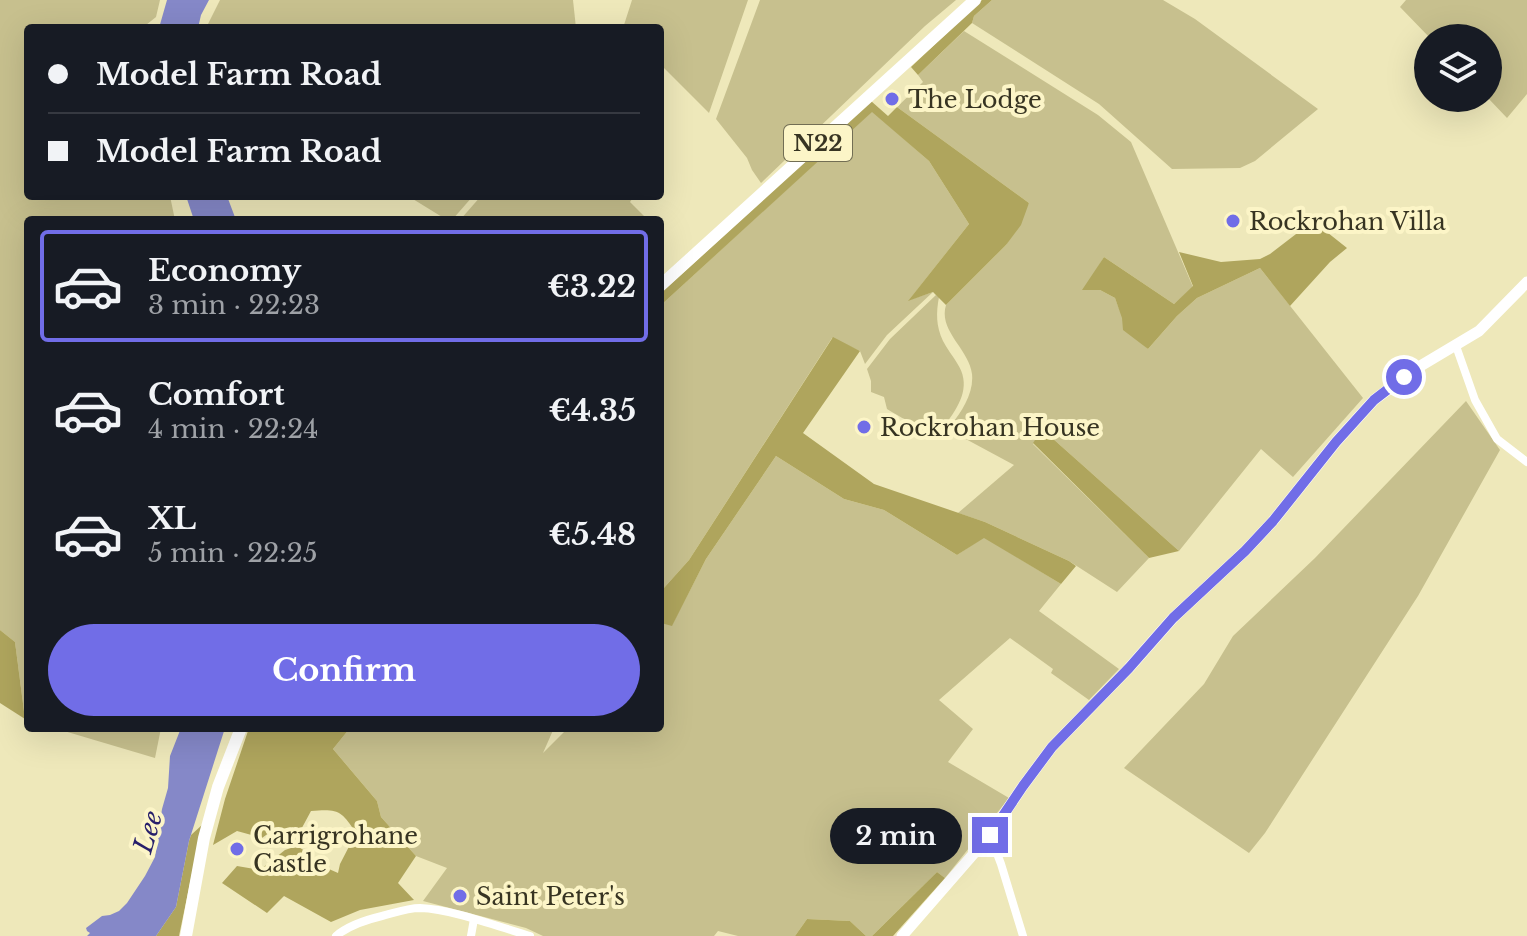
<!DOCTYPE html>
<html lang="en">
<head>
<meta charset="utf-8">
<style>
  body { margin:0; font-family:"Libre Baskerville",serif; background:#242831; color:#f1f3f6; height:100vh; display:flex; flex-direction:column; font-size:30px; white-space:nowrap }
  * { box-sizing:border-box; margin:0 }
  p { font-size:26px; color:#9ea1a6 }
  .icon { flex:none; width:44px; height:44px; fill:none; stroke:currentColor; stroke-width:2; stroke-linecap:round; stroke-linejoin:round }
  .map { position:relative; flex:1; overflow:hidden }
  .sheet { position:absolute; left:24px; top:216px; width:640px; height:516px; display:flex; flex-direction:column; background:#171b24; border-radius:8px; box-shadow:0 8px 32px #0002 }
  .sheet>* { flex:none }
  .banner { position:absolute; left:24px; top:24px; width:640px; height:176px; border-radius:8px; box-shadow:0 8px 32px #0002; display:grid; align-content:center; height:176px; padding:0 24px; background:#171b24 }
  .controls { position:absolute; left:1414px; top:24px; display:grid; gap:16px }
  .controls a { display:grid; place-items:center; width:88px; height:88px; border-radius:50%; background:#171b24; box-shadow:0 8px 32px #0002; font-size:40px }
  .end { position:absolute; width:36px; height:36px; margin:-18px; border:10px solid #716de7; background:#fff; box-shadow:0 0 0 4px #fff }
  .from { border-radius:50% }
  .bubble { position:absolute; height:56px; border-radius:28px; background:#171b24; box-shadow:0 8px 32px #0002; font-size:26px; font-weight:800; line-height:56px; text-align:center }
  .banner b { display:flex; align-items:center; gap:28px; height:76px; font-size:30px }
  .banner b+b { border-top:2px solid #363941 }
  .banner i { width:20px; height:20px; background:#f1f3f6 }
  ul { padding:14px 0 0; list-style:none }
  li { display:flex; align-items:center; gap:24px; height:112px; margin:0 16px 12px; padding:0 8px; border:4px solid transparent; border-radius:8px }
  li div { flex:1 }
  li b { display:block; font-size:30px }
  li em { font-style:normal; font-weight:800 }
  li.selected { border-color:#716de7 }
  li>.icon { width:72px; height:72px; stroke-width:1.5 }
  .primary-button { display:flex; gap:16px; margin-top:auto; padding:16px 24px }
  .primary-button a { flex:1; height:92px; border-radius:48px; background:#716de7; color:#fff; font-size:32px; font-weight:800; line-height:92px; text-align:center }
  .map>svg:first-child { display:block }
  .green { fill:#c7c08e }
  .forest { fill:#afa55d }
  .water { fill:#8588c8 }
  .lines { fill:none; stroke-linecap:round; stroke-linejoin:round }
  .minor { stroke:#fff; stroke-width:8 }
  .major { stroke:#fff; stroke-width:11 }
  .highway { stroke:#fff; stroke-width:12 }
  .route { stroke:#716de7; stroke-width:10 }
  .poi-dot { fill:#716de7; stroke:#fcf5c7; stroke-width:3 }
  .labels { text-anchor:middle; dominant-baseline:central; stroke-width:8; stroke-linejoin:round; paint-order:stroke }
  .shield { fill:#fcf5c7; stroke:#726e54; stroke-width:2 }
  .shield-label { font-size:22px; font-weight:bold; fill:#373422 }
  .poi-label { font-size:24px; fill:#373422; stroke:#fcf5c7; text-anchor:start }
  .water-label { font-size:26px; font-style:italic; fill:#28206b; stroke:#fcf5c7 }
</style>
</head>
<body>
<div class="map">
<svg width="1527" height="936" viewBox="0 0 1527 936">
  <rect width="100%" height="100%" fill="#eee8ba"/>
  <!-- green -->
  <g class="green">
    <polygon points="0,0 160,0 156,17 146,25 146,28 28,28 28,196 170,196 175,220 28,220 28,720 25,719 15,642 0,630"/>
    <polygon points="220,0 573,0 576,28 206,28"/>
    <polygon points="632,0 748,0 709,113 660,64 660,28 623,28"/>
    <polygon points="760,0 956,0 925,26 761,183 752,170 747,158 716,119"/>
    <polygon points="992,0 1163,0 1195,19 1318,109 1255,161 1240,168 1172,169 1099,104 972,23 974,16"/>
    <polygon points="1406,0 1527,0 1527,94 1507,118 1488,98 1488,38 1430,38 1400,7"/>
    <path d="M964,31l134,84 33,27 62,145 -19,17 -70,-47 -20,33h16l15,8c7,20 16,37 33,51l29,-33 20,-18 63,-30 103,130 -70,79 -32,-28 -82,102 -137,-122 -9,15 116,114 -32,34 -48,-31 -84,-39 -27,-9 56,-48 -52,-28 -11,-12c11,-14 23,-32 21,-51 -3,-25 -34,-43 -26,-69l60,-60 23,-42 -132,-96 26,-25 -5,-7z"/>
    <polygon points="872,111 929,161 969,224 909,300 933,292 887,335 865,364 860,351 832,338 689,560 663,589 660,587 660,306"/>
    <polygon points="408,196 473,196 452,220 447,220"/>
    <polygon points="481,196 634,196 630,202 648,220 460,220"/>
    <path d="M936,295l3,2c-3,16 -3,29 4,44 4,8 10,15 14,22 14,21 4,40 -9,58l-3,-2c-26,11 -36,3 -58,-10l-3,-12 -13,-5v-11l-4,-12 23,-30z"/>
    <polygon points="1466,401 1500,450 1418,596 1265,833 1249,853 1124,768 1204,684 1233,636 1315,558"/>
    <polygon points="776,456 844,499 884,510 957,555 984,537 1061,584 1039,611 1119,669 1089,700 1051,673 1053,669 1010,638 939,700 973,729 948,762 1009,798 945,878 937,872 872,936 866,936 850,921 807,919 795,936 738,936 718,931 714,936 543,936 526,928 423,901 447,868 416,856 381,817 377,801 333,749 350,728 554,728 543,753 568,728 660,728 660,624 661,623 672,625 706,559"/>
    <polygon points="54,728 161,728 155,758"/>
  </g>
  <!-- forest -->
  <g class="forest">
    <polygon points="982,0 992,0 974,16 972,23 918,75 911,67"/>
    <polygon points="871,101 888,116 897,107 1029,203 1021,225 1006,245 946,305 933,292 908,301 969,224 929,161 872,112 660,306 660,294"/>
    <polygon points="1313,221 1347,248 1330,262 1290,306 1260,268 1197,298 1177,316 1148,349 1123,330 1122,318 1115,298 1100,290 1082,290 1104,257 1174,304 1193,286 1179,252 1221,262 1260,259 1270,254"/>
    <polygon points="833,337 860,351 803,433 874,484 985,522 1069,561 1076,566 1061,584 984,538 957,555 884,510 844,499 776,456 706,559 672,626 661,623 660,624 660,587 663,589 689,560"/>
    <polygon points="1042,429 1179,551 1149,558 1033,443"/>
    <polygon points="0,630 15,642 25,719 0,703"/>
    <path d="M249,728h101l-17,21 44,52 4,16 35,39 -18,27 16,17 -54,10 -29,12 -47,-26 -17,17 -45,-30 15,-17 23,4 25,-20 12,-4 8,5 8,11 25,11 2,-9 16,-31c-15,-23 -18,-24 -45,-22l-14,26 -23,-8 -12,9 -25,-7 -24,14 12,-46z"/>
    <polygon points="202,825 179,936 156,936 176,907 189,841 191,835"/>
    <polygon points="937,872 945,878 893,936 872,936"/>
    <polygon points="807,919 850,921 866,936 795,936"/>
  </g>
  <!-- water -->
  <g class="water">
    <polygon points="167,0 209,0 201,15 198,28 159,28"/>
    <polygon points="186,196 227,196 236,220 194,220"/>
    <polygon points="181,728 225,728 189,841 176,907 156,936 87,936 90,933 87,931 86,928 102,916 110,915 119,911 127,903 145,876 155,857 162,809 168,788 170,756"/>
  </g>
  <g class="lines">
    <!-- minor -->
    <g class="minor">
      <polyline points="1456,346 1475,400 1497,439 1527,462"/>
      <polyline points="990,835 1001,864 1023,936"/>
      <path d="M336,936c13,-11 29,-16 46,-20 12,-3 25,-8 38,-8 32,1 79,19 110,28"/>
      <polyline points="471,936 474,919"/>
    </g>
    <!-- major -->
    <polyline class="major" points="902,936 990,835 1023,786 1052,747 1129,668 1173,618 1245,551 1273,521 1336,442 1374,400 1417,368 1479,331 1527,282"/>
    <!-- highway -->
    <g class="highway">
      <polyline points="660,286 975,0"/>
      <polyline points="186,936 204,838 218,787 241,728"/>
    </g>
  </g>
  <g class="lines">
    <!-- route -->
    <polyline class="route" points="990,835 1023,786 1052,747 1129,668 1173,618 1245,551 1273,521 1336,442 1374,400 1404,377"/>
  </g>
  <!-- markers -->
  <g class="poi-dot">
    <circle cx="892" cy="99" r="8"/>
    <circle cx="1233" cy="221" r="8"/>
    <circle cx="864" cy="427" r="8"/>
    <circle cx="237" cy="849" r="8"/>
    <circle cx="460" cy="896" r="8"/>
  </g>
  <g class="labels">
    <!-- shield labels -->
    <rect class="shield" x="784" y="125" width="68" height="36" rx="6"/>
    <g class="shield-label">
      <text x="818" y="143">N22</text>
    </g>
    <!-- poi labels -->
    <g class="poi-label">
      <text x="908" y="99">The Lodge</text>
      <text x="1249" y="221">Rockrohan Villa</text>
      <text x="880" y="427">Rockrohan House</text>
      <text x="253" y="835">Carrigrohane<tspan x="253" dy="28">Castle</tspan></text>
      <text x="476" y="896">Saint Peter's</text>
    </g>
    <!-- water labels -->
    <g class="water-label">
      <text transform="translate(148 832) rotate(-74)">Lee</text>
    </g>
  </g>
</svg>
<div class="controls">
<a><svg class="icon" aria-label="layers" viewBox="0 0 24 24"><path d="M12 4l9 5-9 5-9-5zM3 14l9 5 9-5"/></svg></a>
</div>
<i class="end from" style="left:1404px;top:377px"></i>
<i class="end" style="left:990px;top:835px"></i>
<div class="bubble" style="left:830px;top:808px;width:132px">2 min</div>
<div class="banner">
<b><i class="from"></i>Model Farm Road</b>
<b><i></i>Model Farm Road</b>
</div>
<section class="sheet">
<ul>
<li class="selected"><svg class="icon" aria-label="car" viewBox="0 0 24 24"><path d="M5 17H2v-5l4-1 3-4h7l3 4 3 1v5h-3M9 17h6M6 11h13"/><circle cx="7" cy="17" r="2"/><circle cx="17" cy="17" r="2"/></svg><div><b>Economy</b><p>3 min · 22:23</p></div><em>€3.22</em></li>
<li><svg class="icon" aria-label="car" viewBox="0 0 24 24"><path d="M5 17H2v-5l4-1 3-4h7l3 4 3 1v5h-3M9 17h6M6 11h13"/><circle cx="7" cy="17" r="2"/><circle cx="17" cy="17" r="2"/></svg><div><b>Comfort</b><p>4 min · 22:24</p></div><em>€4.35</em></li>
<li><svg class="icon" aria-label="car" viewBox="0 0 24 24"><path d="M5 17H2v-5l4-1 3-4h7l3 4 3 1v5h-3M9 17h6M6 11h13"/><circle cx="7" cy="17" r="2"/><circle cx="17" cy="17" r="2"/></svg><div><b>XL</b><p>5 min · 22:25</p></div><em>€5.48</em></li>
</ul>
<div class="primary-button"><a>Confirm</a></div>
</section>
</div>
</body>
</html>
